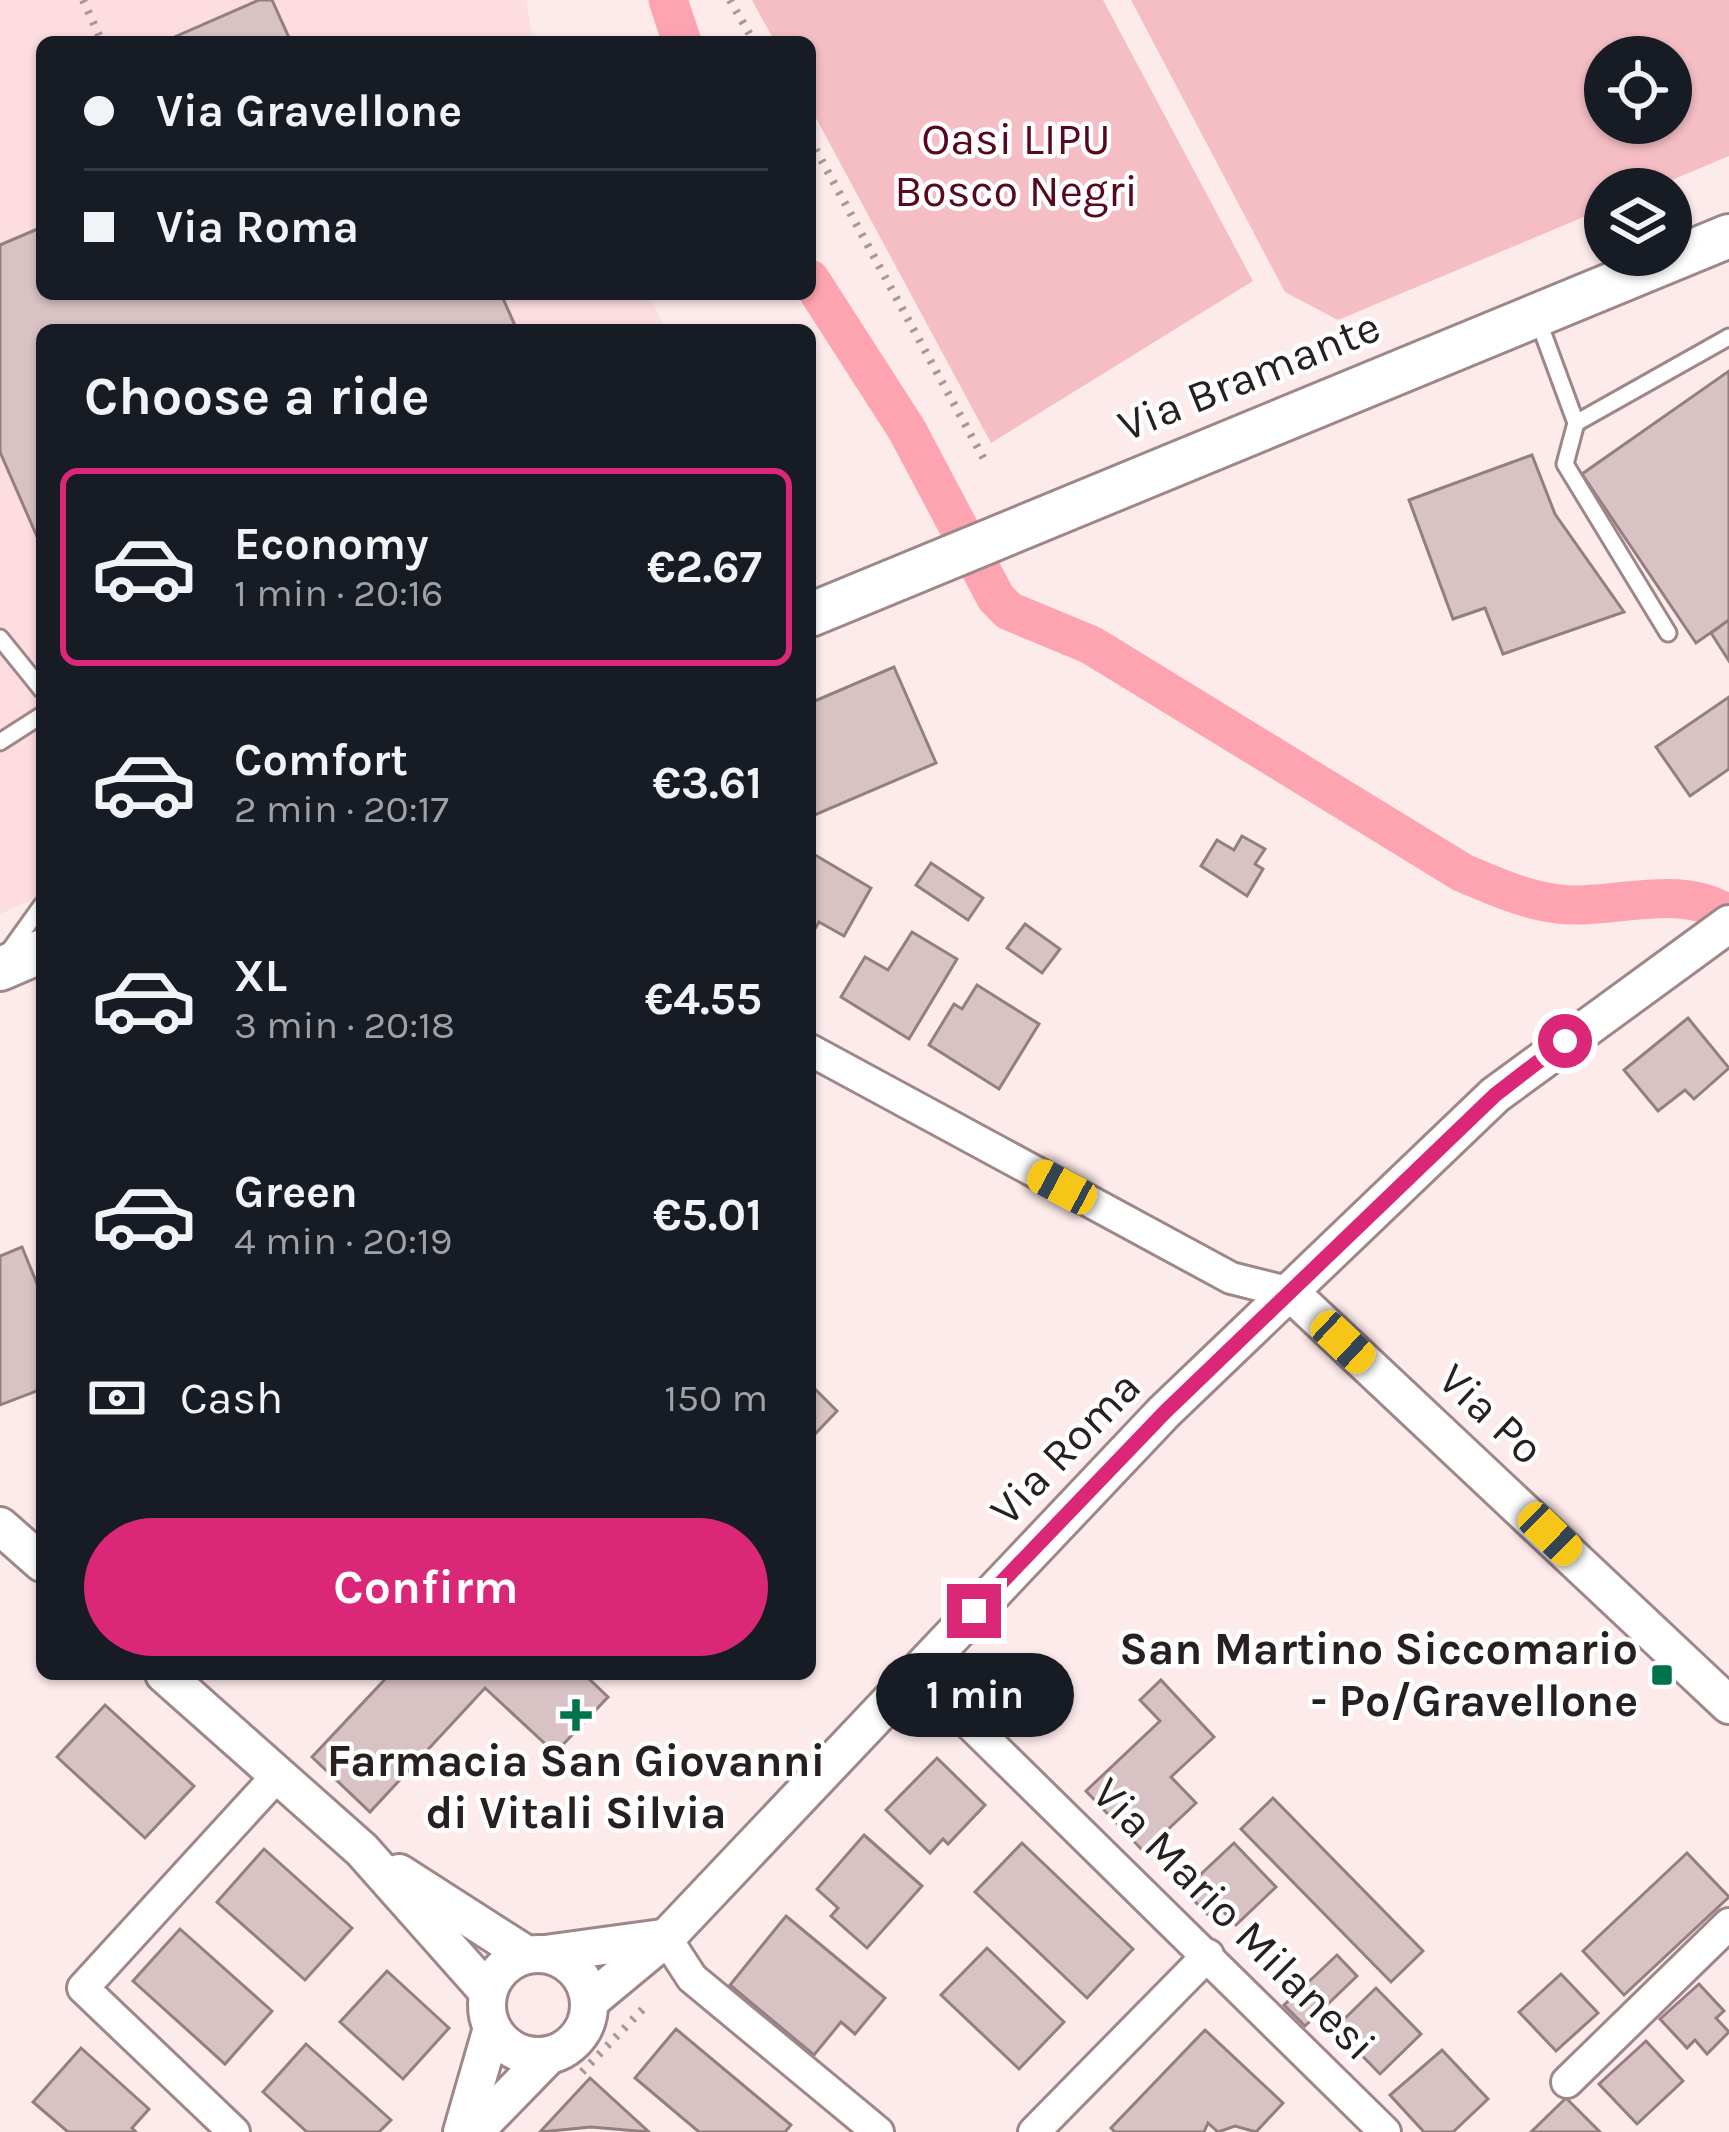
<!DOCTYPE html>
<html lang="en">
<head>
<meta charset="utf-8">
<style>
  body { margin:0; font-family:Karla,sans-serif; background:#242831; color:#f1f3f6; height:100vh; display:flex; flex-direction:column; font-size:45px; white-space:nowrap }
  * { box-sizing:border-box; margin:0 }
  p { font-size:39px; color:#9ea1a6 }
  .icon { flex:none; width:66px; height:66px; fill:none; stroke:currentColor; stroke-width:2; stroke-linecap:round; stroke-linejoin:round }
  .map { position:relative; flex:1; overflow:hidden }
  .sheet { position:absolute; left:36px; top:324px; width:780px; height:1356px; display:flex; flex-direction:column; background:#171b24; border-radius:18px; box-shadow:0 3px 9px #0004 }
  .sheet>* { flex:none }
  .top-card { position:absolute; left:36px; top:36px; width:780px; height:264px; border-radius:18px; box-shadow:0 3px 9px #0004; display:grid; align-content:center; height:264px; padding:0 48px; background:#171b24 }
  .tools { position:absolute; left:1584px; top:36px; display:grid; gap:24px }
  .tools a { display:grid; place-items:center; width:108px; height:108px; border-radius:50%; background:#171b24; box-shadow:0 3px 9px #0004; font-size:60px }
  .end { position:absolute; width:54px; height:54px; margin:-27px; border:15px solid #db2777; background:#fff; box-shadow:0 0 0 6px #fff }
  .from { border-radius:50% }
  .bubble { position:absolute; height:84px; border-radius:42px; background:#171b24; box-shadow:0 3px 9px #0004; font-size:39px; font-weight:700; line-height:84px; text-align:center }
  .car { position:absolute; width:36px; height:72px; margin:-36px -18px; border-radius:15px; box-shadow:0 0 9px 3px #0007; background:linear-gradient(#f5c518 24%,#345 0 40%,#f5c518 0 76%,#345 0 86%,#f5c518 0) }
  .top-card b { display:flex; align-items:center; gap:42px; height:114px; font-size:45px }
  .top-card b+b { border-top:3px solid #363941 }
  .top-card i { width:30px; height:30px; background:#f1f3f6 }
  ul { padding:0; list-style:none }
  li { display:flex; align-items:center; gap:36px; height:198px; margin:0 24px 18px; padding:0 24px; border:6px solid transparent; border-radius:18px }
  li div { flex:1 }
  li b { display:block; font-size:45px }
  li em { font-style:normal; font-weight:700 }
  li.selected { border-color:#db2777 }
  li>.icon { width:108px; height:108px; stroke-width:1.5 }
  h2 { padding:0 48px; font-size:54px; line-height:144px }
  .pay { display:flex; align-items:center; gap:30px; height:132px; padding:0 48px; font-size:45px }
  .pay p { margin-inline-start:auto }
  .button { display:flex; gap:24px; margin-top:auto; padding:24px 48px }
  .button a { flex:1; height:138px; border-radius:72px; background:#db2777; color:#fff; font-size:48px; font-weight:700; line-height:138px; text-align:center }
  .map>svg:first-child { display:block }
  .built { fill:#fedde0 }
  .green { fill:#f4bec4; fill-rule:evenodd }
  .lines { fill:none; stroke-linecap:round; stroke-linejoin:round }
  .canal { stroke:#fea4b0; stroke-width:39 }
  .building { fill:#d9c2c4; stroke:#947e80; stroke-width:3 }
  .service-casing { stroke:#9d8789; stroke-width:21 }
  .minor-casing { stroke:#9d8789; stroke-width:36 }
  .tertiary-casing { stroke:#9d8789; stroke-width:42 }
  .secondary-casing { stroke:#9d8789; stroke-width:48 }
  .path { stroke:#a69798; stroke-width:8; stroke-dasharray:3 9; stroke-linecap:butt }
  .service { stroke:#fff; stroke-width:15 }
  .minor { stroke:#fff; stroke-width:30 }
  .tertiary { stroke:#fff; stroke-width:36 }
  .secondary { stroke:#fff; stroke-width:42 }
  .route { stroke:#db2777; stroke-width:15 }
  .poi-dot { fill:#00724c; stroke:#fff; stroke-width:4.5 }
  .labels { text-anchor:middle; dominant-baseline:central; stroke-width:9; stroke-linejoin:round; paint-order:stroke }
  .park-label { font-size:45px; fill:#57081f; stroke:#fff }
  .street-label { font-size:45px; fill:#282020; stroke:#fff }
  .poi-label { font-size:45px; font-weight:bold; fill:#282020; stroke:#fff; text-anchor:end }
</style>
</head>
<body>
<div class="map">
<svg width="1729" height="2132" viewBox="0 0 1729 2132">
  <rect width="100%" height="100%" fill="#fdeaeb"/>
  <!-- built -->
  <polygon class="built" points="0,0 526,0 534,42 42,42 42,294 648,294 666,330 42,330 42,895 0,914"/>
  <!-- green -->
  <g class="green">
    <polygon points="752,0 1103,0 1253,281 991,443 810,107 810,42 775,42"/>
    <path d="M1131,0h598v156l-79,33h-45v19l-267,112 -53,-28zM1605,57h66v66h-66z"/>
  </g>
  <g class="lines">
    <!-- canal -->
    <g class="canal">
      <polyline points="668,0 682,42"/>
      <path d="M810,279l97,151 89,168 13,13 82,34 372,228c34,14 70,31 109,32 51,1 113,-21 157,10"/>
    </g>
  </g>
  <!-- building -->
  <g class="building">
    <polygon points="259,0 272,0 291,42 163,42"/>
    <polygon points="42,227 42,294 501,294 517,330 42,330 42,548 0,452 0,245"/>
    <polygon points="1729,371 1729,620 1696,643 1582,474"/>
    <polygon points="1532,455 1555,514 1624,612 1503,654 1485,608 1453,619 1409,500"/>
    <polygon points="1729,620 1729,661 1711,633"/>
    <polygon points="894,667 936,763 810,817 810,703"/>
    <polygon points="1729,697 1729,769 1690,796 1656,747"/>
    <polygon points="1242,836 1265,849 1255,864 1263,869 1247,896 1201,866 1217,840 1234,850"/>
    <polygon points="810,852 871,888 844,936 819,922 810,937"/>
    <polygon points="931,863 983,898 968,920 916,885"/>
    <polygon points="1025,924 1060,949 1042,973 1007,948"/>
    <polygon points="912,932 957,959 909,1039 841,997 865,957 888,970"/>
    <polygon points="977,985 1039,1024 999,1089 929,1045 954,1004 962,1009"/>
    <polygon points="1688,1018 1729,1068 1694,1099 1685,1090 1658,1111 1624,1070"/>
    <polygon points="22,1247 42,1296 42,1389 0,1405 0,1256"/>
    <polygon points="810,1384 837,1411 815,1434 810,1429"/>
    <polygon points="390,1674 584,1674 608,1697 555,1753 485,1688 370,1812 312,1757"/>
    <polygon points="1161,1680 1214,1737 1171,1777 1196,1803 1144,1852 1086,1791 1160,1721 1140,1700"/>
    <polygon points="105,1705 194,1786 145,1838 57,1757"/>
    <polygon points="937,1758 985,1805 948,1844 943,1839 930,1853 886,1810"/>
    <polygon points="1273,1798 1423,1951 1391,1982 1241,1829"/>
    <polygon points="864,1835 922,1886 867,1948 831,1916 838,1908 817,1889"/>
    <polygon points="1022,1843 1133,1949 1087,1998 975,1892"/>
    <polygon points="1234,1843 1276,1887 1236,1925 1217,1905 1207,1914 1184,1890"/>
    <polygon points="264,1849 352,1928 305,1980 217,1902"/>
    <polygon points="1687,1853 1729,1897 1624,1995 1583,1951"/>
    <polygon points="786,1916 885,1998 855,2034 841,2022 814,2055 730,1985"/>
    <polygon points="180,1929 272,2011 225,2064 133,1981"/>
    <polygon points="987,1948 1064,2022 1019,2069 941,1995"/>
    <polygon points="1337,1955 1357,1976 1305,2026 1284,2005"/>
    <polygon points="387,1971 449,2028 403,2079 340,2022"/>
    <polygon points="1561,1974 1598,2013 1556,2051 1519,2012"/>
    <polygon points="1699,1984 1724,2011 1716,2018 1729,2032 1707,2054 1695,2040 1687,2048 1660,2019"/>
    <polygon points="1376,1988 1421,2034 1380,2074 1335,2028"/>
    <polygon points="676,2029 791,2125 785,2132 699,2132 635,2078"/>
    <polygon points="1205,2030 1283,2103 1256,2132 1235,2126 1218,2132 1208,2123 1204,2132 1115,2132 1111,2128"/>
    <polygon points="1646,2041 1683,2081 1637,2124 1599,2084"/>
    <polygon points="306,2044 391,2120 379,2132 307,2132 263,2092"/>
    <polygon points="81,2048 149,2109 132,2128 136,2132 68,2132 33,2102"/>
    <polygon points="1442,2050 1488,2099 1453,2132 1424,2132 1390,2095"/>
    <polygon points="590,2078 649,2132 591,2127 540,2132"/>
    <polygon points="1566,2098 1600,2132 1531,2132"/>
  </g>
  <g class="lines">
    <!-- service casing -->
    <g class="service-casing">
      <g id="service">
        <polyline points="1537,317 1576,423 1565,464 1668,633"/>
        <polyline points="1576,423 1729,337"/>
        <polyline points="0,638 42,690"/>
        <polyline points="0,742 42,715"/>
        <polyline points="9,951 42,905"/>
      </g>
    </g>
    <!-- minor casing -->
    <g class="minor-casing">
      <g id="minor">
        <polyline points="810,1050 1231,1278 1291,1293"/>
        <polyline points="916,1671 1385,2132"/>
        <polyline points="666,1938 692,1978 878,2132"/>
        <polyline points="1567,2082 1729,1924"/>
        <polyline points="234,2132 83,1988 277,1776"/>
        <polyline points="1034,2132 1208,1955"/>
      </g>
    </g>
    <!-- tertiary casing -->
    <g class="tertiary-casing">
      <g id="tertiary">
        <polyline points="1291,1293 1729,1705"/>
        <polyline points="0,1526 42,1563"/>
        <polyline points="164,1674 362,1850 488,1992"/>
        <polyline points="399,1873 527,1955"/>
        <circle cx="538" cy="2005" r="51"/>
        <polyline points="545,1954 662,1938"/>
        <polyline points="590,2001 666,1938 1164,1412 1495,1095 1729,924"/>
        <polyline points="462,2132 492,2028"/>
        <polyline points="474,2132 548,2056"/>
      </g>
    </g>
    <!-- secondary casing -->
    <g class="secondary-casing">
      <g id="secondary">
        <polyline points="810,615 1729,236"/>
        <polyline points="0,969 42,951"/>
      </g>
    </g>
    <!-- path -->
    <g class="path">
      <polyline points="83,0 102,42"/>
      <polyline points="730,0 754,42"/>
      <polyline points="810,139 985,461"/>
      <polyline points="582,2072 643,2009"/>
    </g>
    <!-- service -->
    <use href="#service" class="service"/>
    <!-- minor -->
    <use href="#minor" class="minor"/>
    <!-- tertiary -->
    <use href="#tertiary" class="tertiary"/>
    <!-- secondary -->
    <use href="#secondary" class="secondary"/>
  </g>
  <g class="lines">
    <!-- route -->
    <polyline class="route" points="974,1611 1165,1412 1495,1095 1565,1041"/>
  </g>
  <!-- markers -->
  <g class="poi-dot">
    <rect x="1650" y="1663" width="24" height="24" rx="6"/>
    <path d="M570 1697h12v12h12v12h-12v12h-12v-12h-12v-12h12z"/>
  </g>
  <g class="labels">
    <!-- park labels -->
    <g class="park-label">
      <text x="1016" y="139">Oasi LIPU<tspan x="1016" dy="52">Bosco Negri</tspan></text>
    </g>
    <!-- street labels -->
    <g class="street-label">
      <text transform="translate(1249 376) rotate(-22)">Via Bramante</text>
      <text transform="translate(1491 1414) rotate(43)">Via Po</text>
      <text transform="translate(1065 1448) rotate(-46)">Via Roma</text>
      <text transform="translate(1234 1919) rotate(45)">Via Mario Milanesi</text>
    </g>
    <!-- poi labels -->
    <g class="poi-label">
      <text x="1638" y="1649">San Martino Siccomario<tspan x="1638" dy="52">- Po/Gravellone</tspan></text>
      <text x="576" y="1761" text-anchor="middle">Farmacia San Giovanni<tspan x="576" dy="52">di Vitali Silvia</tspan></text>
    </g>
  </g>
</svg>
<div class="tools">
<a><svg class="icon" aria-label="locate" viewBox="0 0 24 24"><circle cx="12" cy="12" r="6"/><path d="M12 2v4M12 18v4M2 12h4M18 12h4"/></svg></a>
<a><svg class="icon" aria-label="layers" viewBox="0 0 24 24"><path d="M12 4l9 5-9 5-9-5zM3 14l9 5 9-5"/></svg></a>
</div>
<i class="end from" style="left:1565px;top:1041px"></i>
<i class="end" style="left:974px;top:1611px"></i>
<div class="bubble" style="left:876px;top:1653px;width:198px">1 min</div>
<i class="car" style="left:1062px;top:1187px;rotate:298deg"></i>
<i class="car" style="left:1343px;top:1342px;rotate:133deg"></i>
<i class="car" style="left:1550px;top:1534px;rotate:134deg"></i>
<div class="top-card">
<b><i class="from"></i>Via Gravellone</b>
<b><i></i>Via Roma</b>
</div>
<section class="sheet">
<h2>Choose a ride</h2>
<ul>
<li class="selected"><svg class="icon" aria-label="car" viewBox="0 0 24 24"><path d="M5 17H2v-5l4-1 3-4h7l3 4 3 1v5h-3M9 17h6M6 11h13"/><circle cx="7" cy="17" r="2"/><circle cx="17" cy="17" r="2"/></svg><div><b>Economy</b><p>1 min · 20:16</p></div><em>€2.67</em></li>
<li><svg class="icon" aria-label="car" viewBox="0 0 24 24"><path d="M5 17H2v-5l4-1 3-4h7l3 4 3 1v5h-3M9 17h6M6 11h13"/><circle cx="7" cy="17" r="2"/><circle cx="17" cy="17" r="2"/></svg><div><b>Comfort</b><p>2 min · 20:17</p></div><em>€3.61</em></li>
<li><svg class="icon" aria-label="car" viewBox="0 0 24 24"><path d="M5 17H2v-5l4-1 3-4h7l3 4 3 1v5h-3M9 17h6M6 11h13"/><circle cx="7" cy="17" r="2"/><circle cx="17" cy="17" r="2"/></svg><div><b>XL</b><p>3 min · 20:18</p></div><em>€4.55</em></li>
<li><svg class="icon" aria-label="car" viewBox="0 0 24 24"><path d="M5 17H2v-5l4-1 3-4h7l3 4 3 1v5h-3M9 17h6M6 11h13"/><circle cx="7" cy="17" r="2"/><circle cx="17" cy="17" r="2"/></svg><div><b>Green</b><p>4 min · 20:19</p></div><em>€5.01</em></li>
</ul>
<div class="pay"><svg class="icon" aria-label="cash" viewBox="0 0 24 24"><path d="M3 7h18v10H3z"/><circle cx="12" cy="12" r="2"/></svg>Cash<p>150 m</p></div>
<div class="button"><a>Confirm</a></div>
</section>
</div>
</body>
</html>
